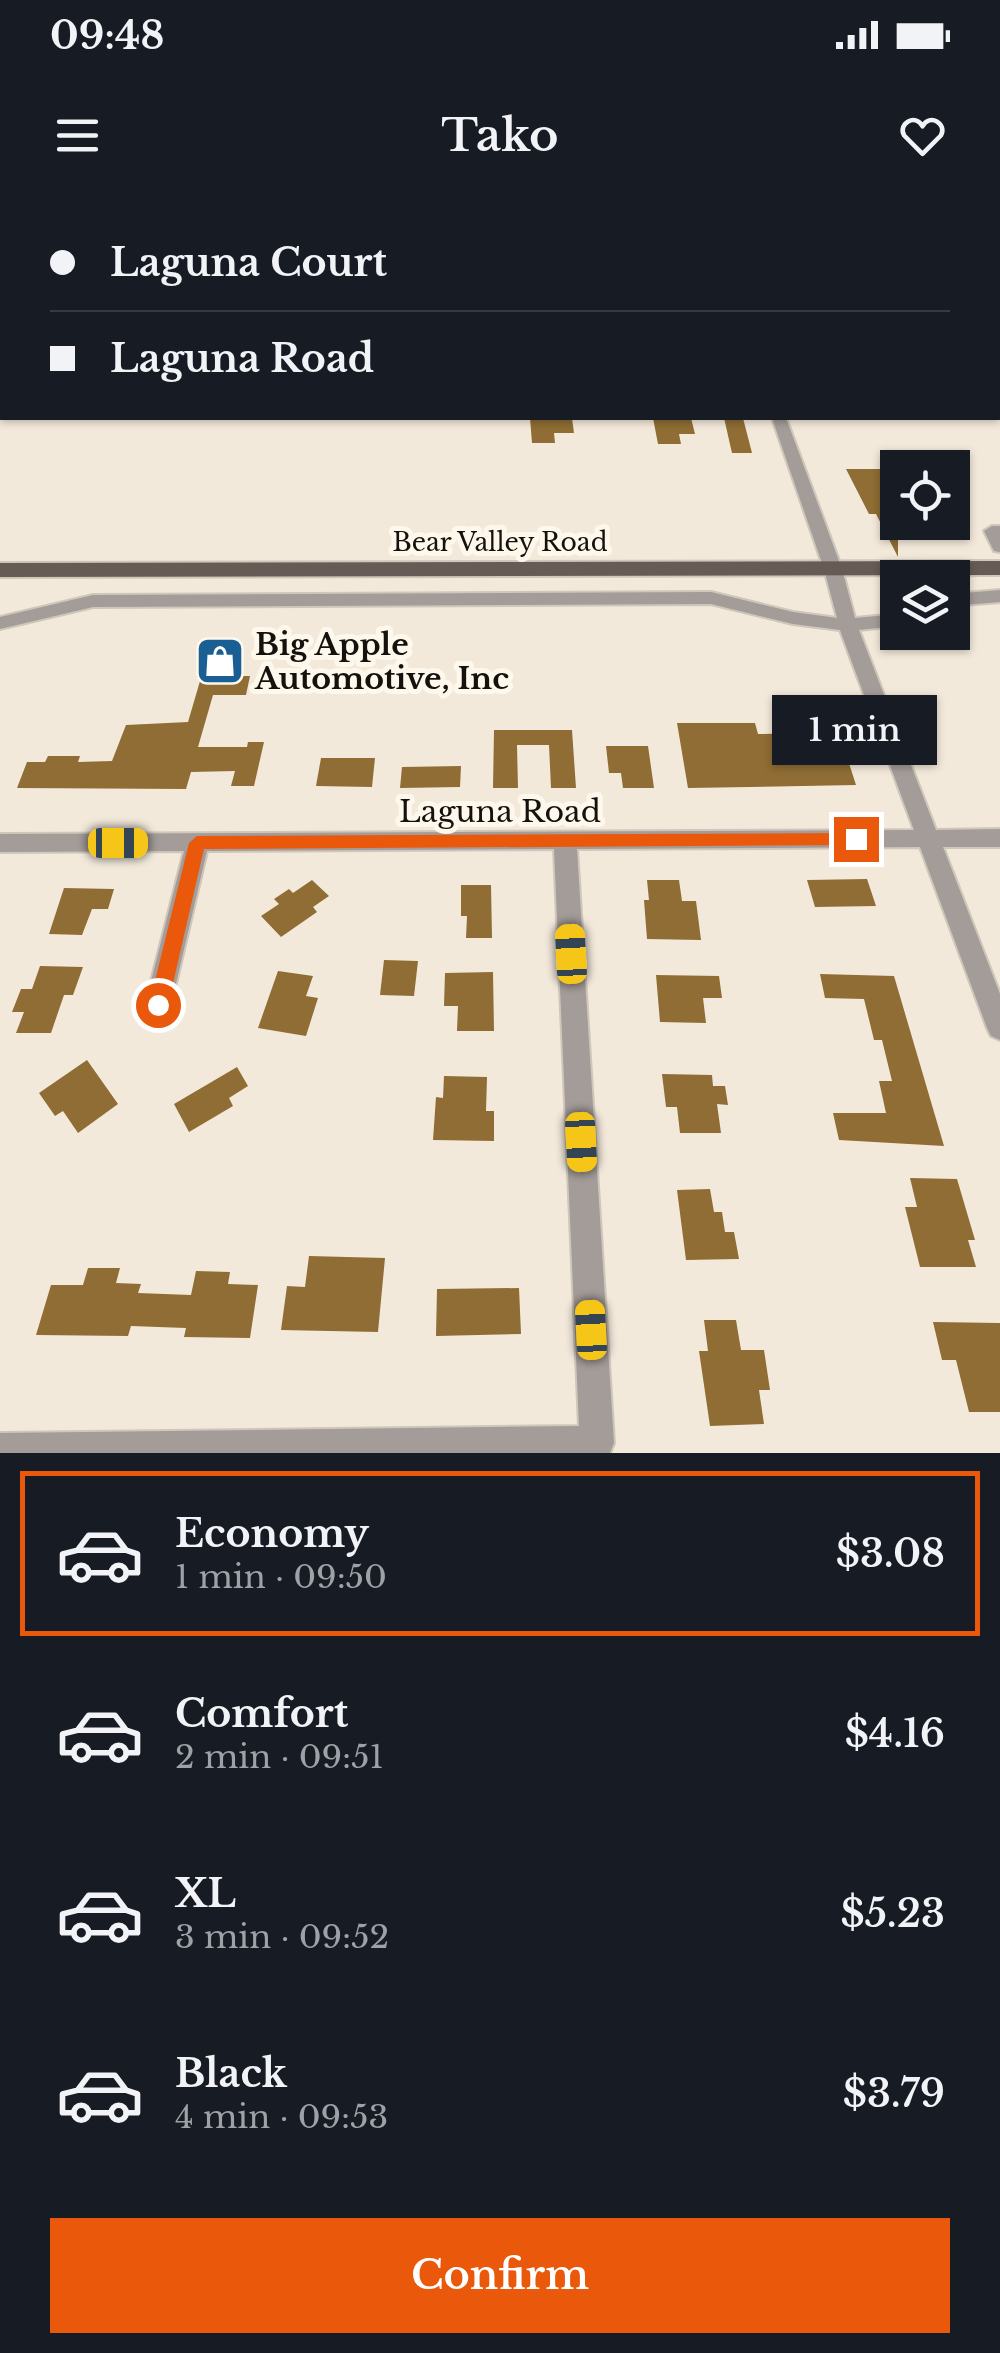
<!DOCTYPE html>
<html lang="en">
<head>
<meta charset="utf-8">
<style>
  body { margin:0; font-family:"Libre Baskerville",serif; background:#20242c; color:#f1f3f6; height:100vh; display:flex; flex-direction:column; font-size:38px; white-space:nowrap }
  * { box-sizing:border-box; margin:0 }
  p { font-size:32px; color:#9ea1a6 }
  .icon { flex:none; width:55px; height:55px; fill:none; stroke:currentColor; stroke-width:2; stroke-linecap:round; stroke-linejoin:round }
  .map { position:relative; height:1253px; overflow:hidden }
  .details { display:flex; flex-direction:column; background:#171b24; flex:1 }
  .details>* { flex:none }
  .hud { position:absolute; left:0px; top:0px; width:1000px; height:220px; box-shadow:0 2px 8px #0004; display:grid; align-content:center; height:220px; padding:0 50px; background:#171b24 }
  .controls { position:absolute; left:880px; top:250px; display:grid; gap:20px }
  .controls a { display:grid; place-items:center; width:90px; height:90px; border-radius:0px; background:#171b24; box-shadow:0 2px 8px #0004; font-size:50px }
  .end { position:absolute; width:45px; height:45px; margin:-22px; border:12px solid #ea580c; background:#fff; box-shadow:0 0 0 5px #fff }
  .from { border-radius:50% }
  .bubble { position:absolute; height:70px; border-radius:0px; background:#171b24; box-shadow:0 2px 8px #0004; font-size:32px; font-weight:600; line-height:70px; text-align:center }
  .car { position:absolute; width:30px; height:60px; margin:-30px -15px; border-radius:12px; box-shadow:0 0 8px 2px #0007; background:linear-gradient(#f5c518 24%,#345 0 40%,#f5c518 0 76%,#345 0 86%,#f5c518 0) }
  .hud b { display:flex; align-items:center; gap:35px; height:95px; font-size:38px }
  .hud b+b { border-top:2px solid #363941 }
  .hud i { width:25px; height:25px; background:#f1f3f6 }
  ul { padding:18px 0 0; list-style:none }
  li { display:flex; align-items:center; gap:30px; height:165px; margin:0 20px 15px; padding:0 30px; border:5px solid transparent; border-radius:0px }
  li div { flex:1 }
  li b { display:block; font-size:38px }
  li em { font-style:normal; font-weight:600 }
  li.on { border-color:#ea580c }
  li>.icon { width:90px; height:90px; stroke-width:1.5 }
  .action { display:flex; gap:20px; margin-top:auto; padding:20px 50px }
  .action a { flex:1; height:115px; border-radius:0px; background:#ea580c; color:#fff; font-size:40px; font-weight:600; line-height:115px; text-align:center }
  .status { display:flex; justify-content:space-between; align-items:center; height:70px; padding:0 50px; background:#171b24; direction:ltr }
  .status svg { height:28px; fill:currentColor }
  header { display:flex; justify-content:space-between; align-items:center; height:130px; padding:0 50px; background:#171b24; font-size:45px; font-weight:600 }
  .map>svg:first-child { display:block }
  .building { fill:#8f6d34 }
  .lines { fill:none; stroke-linecap:round; stroke-linejoin:round }
  .street-casing { stroke:#cfc7ba; stroke-width:4 }
  .primary-casing { stroke:#cfc7ba; stroke-width:4 }
  .street { fill:#a39c98; fill-rule:evenodd }
  .primary { fill:#675b55; fill-rule:evenodd }
  .route { fill:#ea580c }
  .labels { text-anchor:middle; dominant-baseline:central; stroke-width:10; stroke-linejoin:round; paint-order:stroke }
  .far-street-label { font-size:25px; fill:#15120d; stroke:#fef7ec }
  .poi-label { font-size:30px; font-weight:bold; fill:#15120d; stroke:#fef7ec; text-anchor:start }
  .street-label { font-size:30px; fill:#15120d; stroke:#fef7ec }
</style>
</head>
<body>
<div class="status"><b>09:48</b><svg viewBox="0 0 49 12"><path d="M0 12V9h3v3zM5 12V6h3v6zM10 12V3h3v9zM15 12V0h3v12zM26 1h20v11H26zM47 4h2v5h-2z"/></svg></div>
<header><svg class="icon" aria-label="menu" viewBox="0 0 24 24"><path d="M4 6h16M4 12h16M4 18h16"/></svg>Tako<svg class="icon" aria-label="heart" viewBox="0 0 24 24"><path d="M12 20l-8-8c-3-5 5-10 8-4 3-6 11-1 8 4z"/></svg></header>
<div class="map">
<svg width="1000" height="1253" viewBox="0 0 1000 1253">
  <rect width="100%" height="100%" fill="#f3e9db"/>
  <!-- building -->
  <g class="building">
    <polygon points="530,218 572,218 574,233 554,233 555,243 532,243"/>
    <polygon points="653,218 691,218 695,234 679,234 681,244 658,244"/>
    <polygon points="724,218 743,218 752,253 732,253"/>
    <polygon points="846,269 898,269 898,322 906,322 913,338 898,338 898,357 876,314 869,314"/>
    <polygon points="210,447 238,447 230,476 250,476 246,495 213,495 198,547 247,547 248,542 264,542 254,586 231,586 235,571 191,572 186,589 17,588 27,562 45,562 48,556 80,556 78,562 112,561 126,525 188,522"/>
    <polygon points="677,523 755,523 758,534 809,533 806,523 836,523 856,585 688,588"/>
    <polygon points="494,530 572,530 576,588 551,588 549,545 517,545 518,588 493,588"/>
    <polygon points="606,546 648,546 654,588 623,588 621,573 609,573"/>
    <polygon points="321,558 375,558 372,587 316,586"/>
    <polygon points="461,566 460,587 400,588 402,567"/>
    <polygon points="867,679 876,706 815,707 807,680"/>
    <polygon points="312,680 329,696 313,707 317,712 281,737 261,716 279,704 274,699 289,689 293,693"/>
    <polygon points="647,680 679,680 682,701 696,701 701,740 647,739 644,700 649,700"/>
    <polygon points="461,685 491,685 492,738 466,738 467,716 461,716"/>
    <polygon points="64,688 114,689 108,709 92,709 82,735 49,734"/>
    <polygon points="384,760 418,761 414,796 380,795"/>
    <polygon points="40,766 83,767 73,795 64,795 51,833 16,833 24,812 12,812 21,789 32,789"/>
    <polygon points="278,771 313,776 306,796 318,798 306,836 258,828"/>
    <polygon points="493,772 494,831 457,831 458,806 444,806 445,773"/>
    <polygon points="820,774 894,776 944,946 839,940 833,913 886,913 879,881 892,881 882,840 874,840 864,799 825,798"/>
    <polygon points="656,775 719,776 722,798 703,798 706,823 660,822"/>
    <polygon points="87,860 118,904 78,933 63,911 55,916 39,893"/>
    <polygon points="237,867 248,886 229,898 233,906 189,932 174,904"/>
    <polygon points="662,874 712,875 713,886 725,886 728,905 717,904 721,933 680,933 677,907 666,907"/>
    <polygon points="444,876 487,877 486,911 494,911 494,941 433,940 436,897 443,898"/>
    <polygon points="910,978 957,979 975,1040 968,1040 976,1067 920,1067 905,1007 917,1007"/>
    <polygon points="710,989 714,1012 722,1012 725,1032 734,1032 739,1059 686,1060 677,990"/>
    <polygon points="309,1056 385,1058 378,1132 281,1130 287,1086 305,1087"/>
    <polygon points="88,1068 120,1068 116,1083 141,1084 138,1093 191,1095 196,1071 230,1072 228,1084 258,1085 250,1138 184,1137 186,1128 131,1126 128,1136 36,1135 51,1085 83,1085"/>
    <polygon points="519,1088 521,1134 436,1136 437,1089"/>
    <polygon points="704,1120 736,1120 741,1150 764,1150 770,1190 759,1190 764,1224 710,1226 699,1151 708,1151"/>
    <polygon points="933,1122 1000,1123 1000,1212 969,1212 956,1160 942,1160"/>
  </g>
  <g class="lines">
    <!-- street casing -->
    <g class="street-casing">
      <g id="street">
        <polygon points="661,0 678,0 679,2 663,2"/>
        <polygon points="869,0 880,0 881,2 871,2"/>
        <polygon points="0,72 2,73 2,79 0,80"/>
        <rect x="998" y="175" width="2" height="10"/>
        <rect x="0" y="181" width="2" height="8"/>
        <polygon points="772,218 786,218 842,369 855,418 898,414 898,426 859,430 936,630 1000,629 1000,647 943,647 1000,794 1000,840 991,836 987,828 920,647 577,649 614,1243 610,1253 0,1253 0,1233 579,1226 554,649 207,651 171,805 167,813 158,816 149,813 145,805 184,651 0,652 0,634 914,630 840,430 793,424 711,404 93,407 0,429 0,417 93,395 711,392 793,412 837,418 824,369"/>
        <polygon points="992,326 1000,326 1000,352 994,351 984,331"/>
        <polygon points="1000,390 1000,402 952,406 952,394"/>
      </g>
    </g>
    <!-- primary casing -->
    <g class="primary-casing">
      <polygon id="primary" points="1000,361 1000,375 0,377 0,363"/>
    </g>
    <!-- street -->
    <use href="#street" class="street"/>
    <!-- primary -->
    <use href="#primary" class="primary"/>
  </g>
  <!-- route -->
  <polygon class="route" points="856,633 864,639 856,645 204,649 168,805 158,814 149,805 189,643 197,636"/>
  <!-- icons -->
  <defs>
    <g id="shop-square" transform="scale(2.5)"><rect x="-9" y="-9" width="18" height="18" rx="4" fill="#195f93" stroke="#fef7ec"/><path d="M-5-2.5h2.3a2.7 3.5 0 0 1 5.4 0H5L5.5 6h-11ZM-1.5-2.5h3a1.5 2.3 0 0 0-3 0Z" fill="#fff"/></g>
  </defs>
  <g fill-rule="evenodd">
    <use href="#shop-square" x="220" y="461"/>
  </g>
  <g class="labels">
    <!-- far-street labels -->
    <g class="far-street-label">
      <text x="500" y="342">Bear Valley Road</text>
    </g>
    <!-- poi labels -->
    <g class="poi-label">
      <text x="255" y="444">Big Apple<tspan x="255" dy="34">Automotive, Inc</tspan></text>
    </g>
    <!-- street labels -->
    <g class="street-label">
      <text x="500" y="611">Laguna Road</text>
    </g>
  </g>
</svg>
<div class="controls">
<a><svg class="icon" aria-label="locate" viewBox="0 0 24 24"><circle cx="12" cy="12" r="6"/><path d="M12 2v4M12 18v4M2 12h4M18 12h4"/></svg></a>
<a><svg class="icon" aria-label="layers" viewBox="0 0 24 24"><path d="M12 4l9 5-9 5-9-5zM3 14l9 5 9-5"/></svg></a>
</div>
<i class="end from" style="left:158px;top:805px"></i>
<i class="end" style="left:856px;top:639px"></i>
<div class="bubble" style="left:772px;top:495px;width:165px">1 min</div>
<i class="car" style="left:118px;top:643px;rotate:90deg"></i>
<i class="car" style="left:571px;top:754px;rotate:357deg"></i>
<i class="car" style="left:581px;top:942px;rotate:177deg"></i>
<i class="car" style="left:591px;top:1130px;rotate:357deg"></i>
<div class="hud">
<b><i class="from"></i>Laguna Court</b>
<b><i></i>Laguna Road</b>
</div>
</div>
<section class="details">
<ul>
<li class="on"><svg class="icon" aria-label="car" viewBox="0 0 24 24"><path d="M5 17H2v-5l4-1 3-4h7l3 4 3 1v5h-3M9 17h6M6 11h13"/><circle cx="7" cy="17" r="2"/><circle cx="17" cy="17" r="2"/></svg><div><b>Economy</b><p>1 min · 09:50</p></div><em>$3.08</em></li>
<li><svg class="icon" aria-label="car" viewBox="0 0 24 24"><path d="M5 17H2v-5l4-1 3-4h7l3 4 3 1v5h-3M9 17h6M6 11h13"/><circle cx="7" cy="17" r="2"/><circle cx="17" cy="17" r="2"/></svg><div><b>Comfort</b><p>2 min · 09:51</p></div><em>$4.16</em></li>
<li><svg class="icon" aria-label="car" viewBox="0 0 24 24"><path d="M5 17H2v-5l4-1 3-4h7l3 4 3 1v5h-3M9 17h6M6 11h13"/><circle cx="7" cy="17" r="2"/><circle cx="17" cy="17" r="2"/></svg><div><b>XL</b><p>3 min · 09:52</p></div><em>$5.23</em></li>
<li><svg class="icon" aria-label="car" viewBox="0 0 24 24"><path d="M5 17H2v-5l4-1 3-4h7l3 4 3 1v5h-3M9 17h6M6 11h13"/><circle cx="7" cy="17" r="2"/><circle cx="17" cy="17" r="2"/></svg><div><b>Black</b><p>4 min · 09:53</p></div><em>$3.79</em></li>
</ul>
<div class="action"><a>Confirm</a></div>
</section>
</body>
</html>
